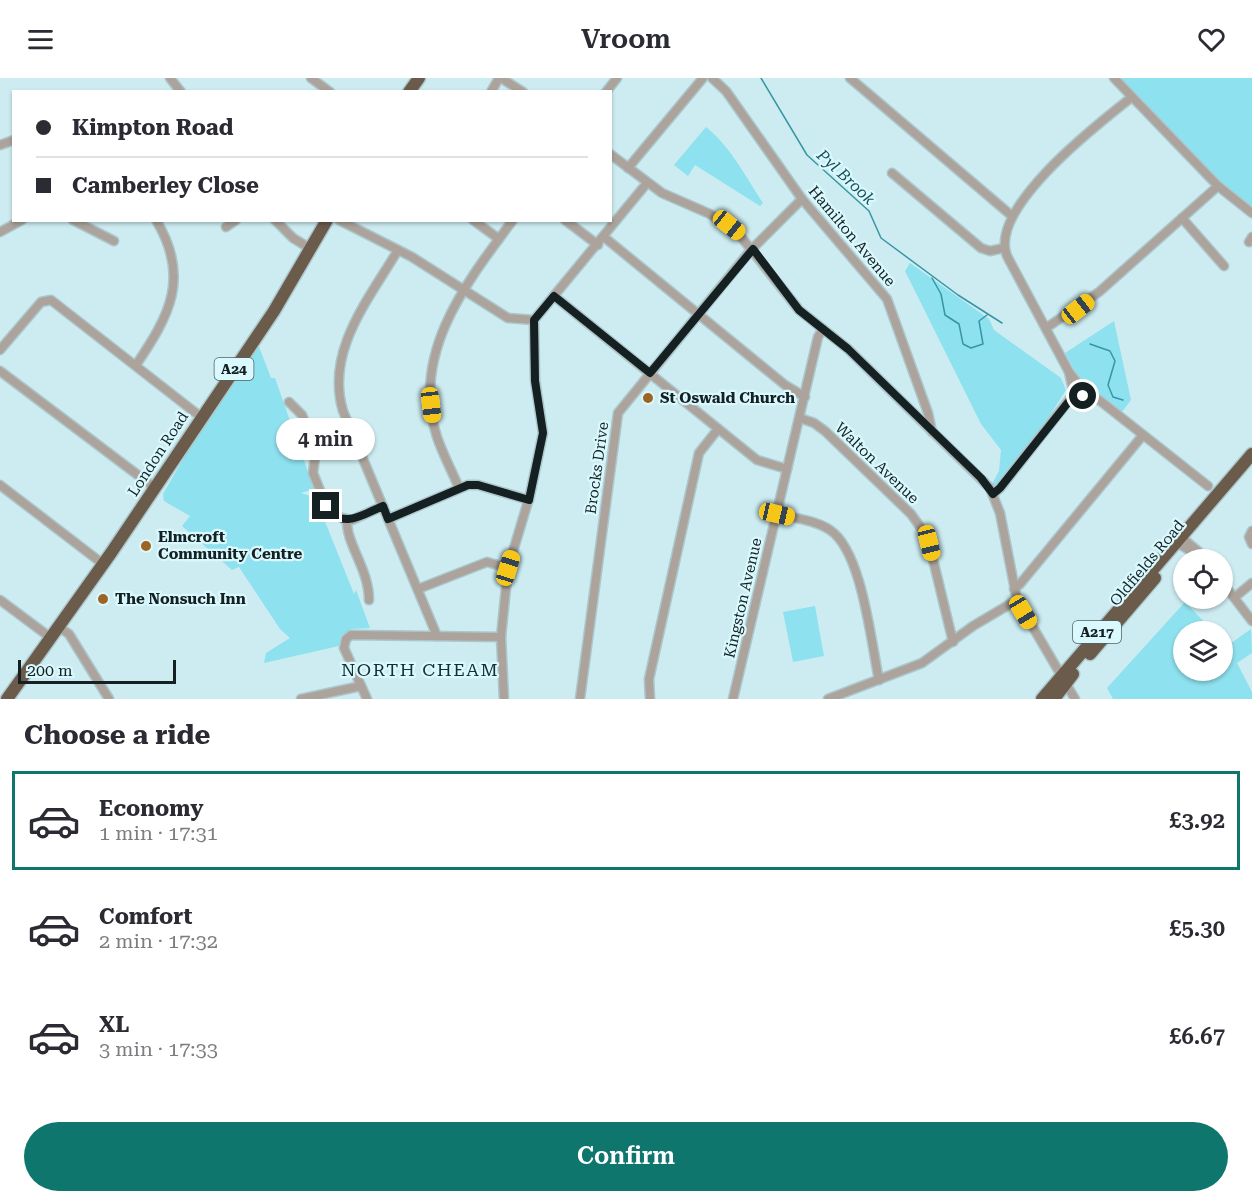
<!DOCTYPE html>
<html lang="en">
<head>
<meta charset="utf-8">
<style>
  body { margin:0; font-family:"Roboto Serif",serif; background:#f7f7f7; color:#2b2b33; height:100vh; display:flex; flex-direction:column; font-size:22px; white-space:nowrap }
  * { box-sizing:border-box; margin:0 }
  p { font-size:20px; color:#7c7c81 }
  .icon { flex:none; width:33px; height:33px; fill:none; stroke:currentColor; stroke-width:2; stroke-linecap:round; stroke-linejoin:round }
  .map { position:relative; height:621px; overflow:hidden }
  .sheet { display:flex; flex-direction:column; background:#fff; flex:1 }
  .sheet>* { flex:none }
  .guide { position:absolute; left:12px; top:12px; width:600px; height:132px; border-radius:0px; box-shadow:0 2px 4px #0004; display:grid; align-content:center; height:132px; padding:0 24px; background:#fff }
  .buttons { position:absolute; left:1173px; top:471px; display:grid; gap:12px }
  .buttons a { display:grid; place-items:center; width:60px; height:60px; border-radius:50%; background:#fff; box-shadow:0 2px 4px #0004; font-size:30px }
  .scale { position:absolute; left:18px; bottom:15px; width:158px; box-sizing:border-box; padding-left:6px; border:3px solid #142021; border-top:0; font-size:16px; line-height:21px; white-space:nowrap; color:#142021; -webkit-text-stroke:4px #daf9fe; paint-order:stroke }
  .end { position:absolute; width:27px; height:27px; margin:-14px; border:8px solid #142021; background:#fff; box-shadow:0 0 0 3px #fff }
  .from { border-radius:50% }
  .bubble { position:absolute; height:42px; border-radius:21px; background:#fff; box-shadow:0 2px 4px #0004; font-size:20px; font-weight:600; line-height:42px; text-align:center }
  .car { position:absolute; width:18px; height:36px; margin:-18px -9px; border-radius:8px; box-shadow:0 0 4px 2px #0007; background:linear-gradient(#f5c518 24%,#345 0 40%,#f5c518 0 76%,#345 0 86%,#f5c518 0) }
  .guide b { display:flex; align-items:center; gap:21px; height:57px; font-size:22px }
  .guide b+b { border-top:2px solid #e1e1e2 }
  .guide i { width:15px; height:15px; background:#2b2b33 }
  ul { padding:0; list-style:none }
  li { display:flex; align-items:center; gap:18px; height:99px; margin:0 12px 9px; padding:0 12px; border:3px solid transparent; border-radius:0px }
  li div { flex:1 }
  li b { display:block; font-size:22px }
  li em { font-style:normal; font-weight:600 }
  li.selected { border-color:#0f766e }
  li>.icon { width:54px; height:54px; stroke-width:1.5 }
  h2 { padding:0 24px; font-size:27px; line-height:72px }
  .action { display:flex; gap:12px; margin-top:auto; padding:12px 24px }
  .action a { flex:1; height:69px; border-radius:36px; background:#0f766e; color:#fff; font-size:24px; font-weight:600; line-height:69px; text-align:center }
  header { display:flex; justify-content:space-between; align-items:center; height:78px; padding:0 24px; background:#fff; font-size:27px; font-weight:600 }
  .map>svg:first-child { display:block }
  .green { fill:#8ee1ef }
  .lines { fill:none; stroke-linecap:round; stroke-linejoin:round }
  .stream { stroke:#3896a4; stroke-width:1.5 }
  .minor-casing { stroke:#acc7cc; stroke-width:11 }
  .highway-casing { stroke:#acc7cc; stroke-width:15 }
  .minor { stroke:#aca49c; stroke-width:8 }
  .highway { stroke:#6b5b4b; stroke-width:12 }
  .route { stroke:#142021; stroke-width:8 }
  .poi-dot { fill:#9d6521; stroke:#daf9fe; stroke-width:2 }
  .labels { text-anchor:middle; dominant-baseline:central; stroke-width:4.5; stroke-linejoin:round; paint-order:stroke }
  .shield { fill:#daf9fe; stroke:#4f6163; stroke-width:1.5 }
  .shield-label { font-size:14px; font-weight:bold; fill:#142021 }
  .street-label { font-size:15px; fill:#142021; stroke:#daf9fe }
  .poi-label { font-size:15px; font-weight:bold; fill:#142021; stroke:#daf9fe; text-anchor:start }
  .water-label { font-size:16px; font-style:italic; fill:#184e56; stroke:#daf9fe }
  .quarter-label { font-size:18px; letter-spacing:1.5px; fill:#142e32; stroke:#daf9fe }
</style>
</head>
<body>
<header><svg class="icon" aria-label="menu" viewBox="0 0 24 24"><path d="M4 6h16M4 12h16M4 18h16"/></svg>Vroom<svg class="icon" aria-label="heart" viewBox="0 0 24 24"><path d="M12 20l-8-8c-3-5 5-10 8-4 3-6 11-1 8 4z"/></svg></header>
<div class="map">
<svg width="1252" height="621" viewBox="0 0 1252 621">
  <rect width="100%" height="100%" fill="#cdecf1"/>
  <!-- green -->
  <g class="green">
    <polygon points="1116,0 1252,0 1252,130 1211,99 1203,86 1195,83"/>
    <path d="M706,49c24,19 40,50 57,76l-3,3 -65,-41 -7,11 -14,-11z"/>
    <polygon points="910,185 989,241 994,252 1061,300 1066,312 1049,339 995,408 992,406 999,393 1001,372 981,346 905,193"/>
    <polygon points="1114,243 1131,322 1122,334 1081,304 1065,275"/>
    <polygon points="258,266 271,300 275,300 314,411 301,415 311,418 320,431 354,516 356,512 370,550 351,551 341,558 339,568 264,585 266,575 290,560 280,551 239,489 232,492 182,448 190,438 164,423 163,416 201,350"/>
    <polygon points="1185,524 1213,553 1184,554 1184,592 1222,592 1223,564 1227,568 1251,551 1252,575 1237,585 1252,614 1252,621 1113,621 1107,610"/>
    <polygon points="815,528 824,578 793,584 783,534"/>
  </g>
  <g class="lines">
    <!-- stream -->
    <g class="stream">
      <polyline points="761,0 807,77 869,133 881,160 958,217 1002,245"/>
      <polyline points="932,200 941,216 945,237 959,246 963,266 971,270 983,266 979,243 987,237"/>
      <polyline points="1090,266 1110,273 1115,283 1108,307 1113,319 1123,322"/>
    </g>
    <!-- minor casing -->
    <g class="minor-casing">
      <g id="minor">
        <polyline points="170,0 181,14"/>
        <polyline points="311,0 330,14"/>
        <polyline points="501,0 523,14"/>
        <polyline points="712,0 726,13 802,121 887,221 928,335 932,354"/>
        <polyline points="850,0 1012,138"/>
        <polyline points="1114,0 1218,108 1252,135"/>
        <polyline points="491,14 499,0"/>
        <polyline points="606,14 617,0"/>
        <polyline points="0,67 14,62"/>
        <polyline points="610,76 662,115 710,136 738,155 799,232 848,271 990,410 1000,435 1017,522 1075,621"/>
        <polyline points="628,90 703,0"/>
        <polyline points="892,95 981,170 990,173 1004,170"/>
        <polyline points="1182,140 1224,188"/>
        <polyline points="73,142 114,163"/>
        <polyline points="275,142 293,160 311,171"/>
        <polyline points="339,142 412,179 508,240 534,242"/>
        <polyline points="473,142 499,161"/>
        <polyline points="565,142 598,167"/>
        <polyline points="226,149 236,142"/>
        <polyline points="0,154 22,142"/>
        <polyline points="604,159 785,307 805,319"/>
        <polyline points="1249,164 1252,159"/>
        <path d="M398,172c-29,49 -73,101 -55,161l94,225"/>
        <polyline points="554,218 757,382 787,391"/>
        <polyline points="1046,250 1099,214 1218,108"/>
        <polyline points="0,272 41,224 51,222 201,339"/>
        <path d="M136,287c33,-49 55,-87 20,-145"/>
        <polyline points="0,293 155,410"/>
        <polyline points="1069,294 1074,317"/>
        <polyline points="1074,317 1099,322 1208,408"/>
        <polyline points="289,324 302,337 316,371 313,395 328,432 342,440 352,442 383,428"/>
        <polyline points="800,340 814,345 825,353 911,436 921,450 929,465 953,564"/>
        <polyline points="0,407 103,486"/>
        <path d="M459,410c-7,-17 -16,-33 -22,-51 -27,-83 29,-154 76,-217"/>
        <path d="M993,416l7,-6 80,-102 -11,-14 -62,-116c-19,-48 91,-132 125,-159"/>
        <path d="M777,436c17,4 38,6 53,16 32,21 41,112 49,150"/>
        <polyline points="388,441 468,407 478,407 529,422"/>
        <path d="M347,442c-1,24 22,49 22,80"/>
        <polyline points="1252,453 1249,459 1252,466"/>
        <polyline points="1180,458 1199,474 1202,482"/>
        <polyline points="1176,464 1199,478"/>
        <polyline points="1222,504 1252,543"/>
        <polyline points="418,511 487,484 508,490"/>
        <polyline points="1014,511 1020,506 1143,357"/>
        <polyline points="1235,519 1252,505"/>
        <polyline points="0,522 51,560"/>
        <polyline points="59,549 69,556 109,621"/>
        <polyline points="301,621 361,608"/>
        <polyline points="367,621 344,570 346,561 351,557 501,559"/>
        <polyline points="504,621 501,559 508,490 530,417 543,355 535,302 534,242 647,105"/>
        <polyline points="580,621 618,335 750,173 802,121"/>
        <polyline points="650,621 649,601 699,375 718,351"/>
        <polyline points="733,621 818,259 823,251"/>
        <polyline points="828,621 922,585 973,548 1017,522"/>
      </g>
    </g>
    <!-- highway casing -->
    <g class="highway-casing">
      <g id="highway">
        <polyline points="409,14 419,0"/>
        <polyline points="1090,576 1155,500"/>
        <polyline points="7,621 111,475 274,233 327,142"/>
        <polyline points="1042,621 1252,376"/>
        <polyline points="1054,621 1073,596"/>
      </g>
    </g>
    <!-- minor -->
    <use href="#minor" class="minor"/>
    <!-- highway -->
    <use href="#highway" class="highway"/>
  </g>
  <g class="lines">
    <!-- route -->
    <path class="route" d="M326,428c15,25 38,8 57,0l5,13 80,-34h10l51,15 14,-67 -8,-52 -1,-61 20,-24 96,77 103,-124 46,61 49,39 133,129 12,16 7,-6 74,-93 9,1"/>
  </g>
  <!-- markers -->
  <g class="poi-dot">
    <circle cx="648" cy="320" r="6"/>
    <circle cx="146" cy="468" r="6"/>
    <circle cx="103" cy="521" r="6"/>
  </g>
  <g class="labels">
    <!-- shield labels -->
    <g class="shield">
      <rect x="214.5" y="280" width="39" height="22" rx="4.5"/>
      <rect x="1073" y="543" width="48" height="22" rx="4.5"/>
    </g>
    <g class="shield-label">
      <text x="234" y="291">A24</text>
      <text x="1097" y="554">A217</text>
    </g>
    <!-- street labels -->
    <g class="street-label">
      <text transform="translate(852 158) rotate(50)">Hamilton Avenue</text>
      <text transform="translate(158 376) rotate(-57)">London Road</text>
      <text transform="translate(877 385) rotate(44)">Walton Avenue</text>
      <text transform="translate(597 390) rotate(-82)">Brocks Drive</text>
      <text transform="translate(1147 485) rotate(-50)">Oldfields Road</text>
      <text transform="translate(743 520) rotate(-77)">Kingston Avenue</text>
    </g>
    <!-- poi labels -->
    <g class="poi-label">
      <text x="660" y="320">St Oswald Church</text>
      <text x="158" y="459">Elmcroft<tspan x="158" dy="17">Community Centre</tspan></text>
      <text x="115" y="521">The Nonsuch Inn</text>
    </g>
    <!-- water labels -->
    <g class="water-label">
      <text transform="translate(846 99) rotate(43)">Pyl Brook</text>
    </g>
    <!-- quarter labels -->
    <g class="quarter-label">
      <text x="420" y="591">NORTH CHEAM</text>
    </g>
  </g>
</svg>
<div class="buttons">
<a><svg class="icon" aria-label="locate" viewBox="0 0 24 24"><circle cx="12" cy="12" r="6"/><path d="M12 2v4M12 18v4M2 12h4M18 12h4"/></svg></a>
<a><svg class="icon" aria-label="layers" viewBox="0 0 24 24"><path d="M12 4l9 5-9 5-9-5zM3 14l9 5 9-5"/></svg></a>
</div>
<div class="scale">200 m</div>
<i class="end from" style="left:1083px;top:318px"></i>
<i class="end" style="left:326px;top:428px"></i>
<div class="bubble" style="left:276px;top:340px;width:99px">4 min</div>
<i class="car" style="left:729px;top:147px;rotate:129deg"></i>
<i class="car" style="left:1078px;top:231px;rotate:52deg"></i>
<i class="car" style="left:431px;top:327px;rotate:173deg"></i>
<i class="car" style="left:777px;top:436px;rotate:103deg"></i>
<i class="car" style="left:929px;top:465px;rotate:166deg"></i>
<i class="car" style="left:508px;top:490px;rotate:17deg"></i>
<i class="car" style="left:1023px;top:534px;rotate:149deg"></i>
<div class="guide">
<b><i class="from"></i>Kimpton Road</b>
<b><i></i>Camberley Close</b>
</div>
</div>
<section class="sheet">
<h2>Choose a ride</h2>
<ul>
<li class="selected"><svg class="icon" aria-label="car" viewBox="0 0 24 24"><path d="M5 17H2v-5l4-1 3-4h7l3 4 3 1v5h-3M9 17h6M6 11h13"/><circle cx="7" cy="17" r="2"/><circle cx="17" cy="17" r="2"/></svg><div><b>Economy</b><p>1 min · 17:31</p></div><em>£3.92</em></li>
<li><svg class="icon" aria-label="car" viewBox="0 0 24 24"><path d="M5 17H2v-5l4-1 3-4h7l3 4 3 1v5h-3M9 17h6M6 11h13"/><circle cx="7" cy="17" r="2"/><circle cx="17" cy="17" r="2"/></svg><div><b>Comfort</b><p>2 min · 17:32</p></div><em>£5.30</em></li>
<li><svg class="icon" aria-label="car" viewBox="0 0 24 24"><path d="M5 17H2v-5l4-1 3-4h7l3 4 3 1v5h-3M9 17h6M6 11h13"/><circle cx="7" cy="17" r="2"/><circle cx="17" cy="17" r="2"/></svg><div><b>XL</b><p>3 min · 17:33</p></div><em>£6.67</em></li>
</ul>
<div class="action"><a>Confirm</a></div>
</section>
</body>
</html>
